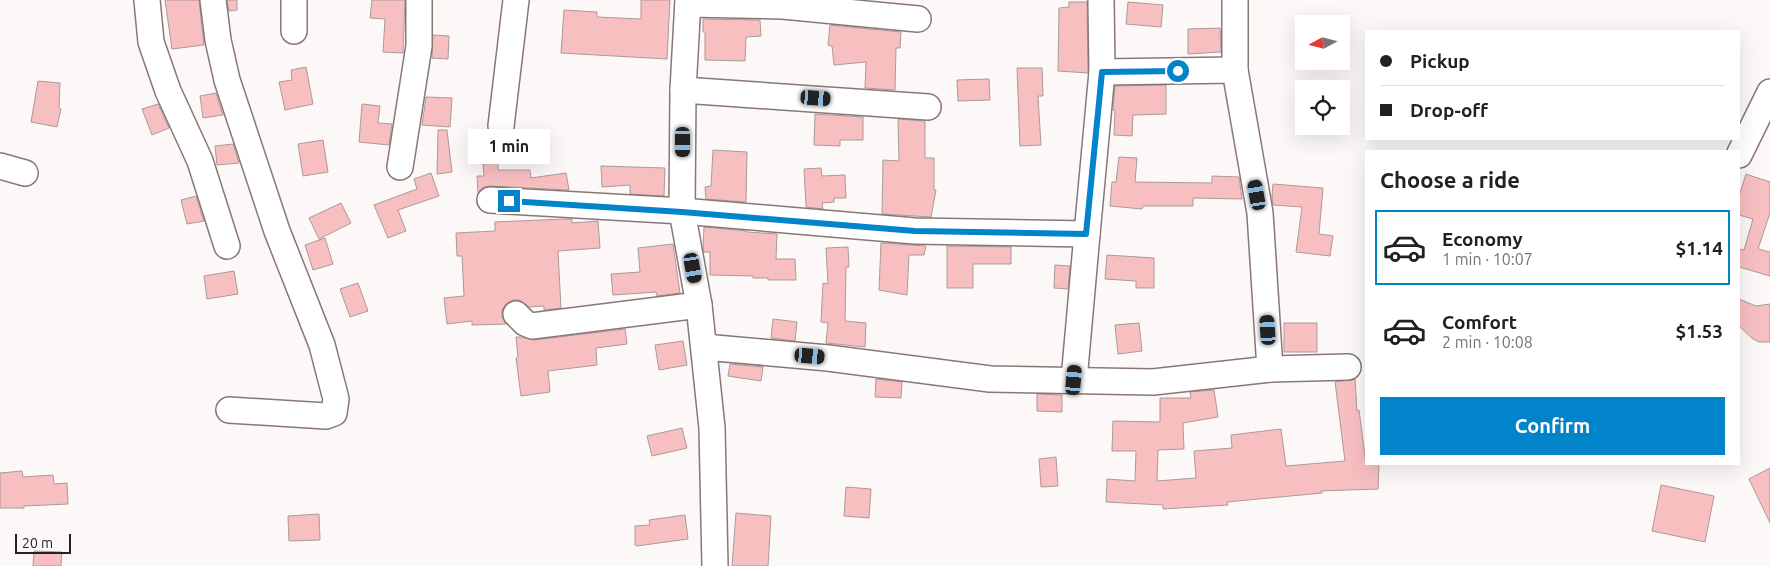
<!DOCTYPE html>
<html lang="en">
<head>
<meta charset="utf-8">
<style>
  body { margin:0; font-family:Ubuntu,sans-serif; background:#f6f6f6; color:#202124; height:100vh; display:flex; flex-direction:column; font-size:19px; white-space:nowrap }
  * { box-sizing:border-box; margin:0 }
  p { font-size:16px; color:#757577 }
  .icon { flex:none; width:28px; height:28px; fill:none; stroke:currentColor; stroke-width:2; stroke-linecap:round; stroke-linejoin:round }
  .map { position:relative; flex:1; overflow:hidden }
  .drawer { position:absolute; left:1365px; top:150px; width:375px; height:315px; display:flex; flex-direction:column; background:#fff; border-radius:0px; box-shadow:0 5px 20px #0002 }
  .drawer>* { flex:none }
  .hud { position:absolute; left:1365px; top:30px; width:375px; height:110px; border-radius:0px; box-shadow:0 5px 20px #0002; display:grid; align-content:center; height:110px; padding:0 15px; background:#fff }
  .needle { width:32px; rotate:263deg }
  .buttons { position:absolute; left:1295px; top:15px; display:grid; gap:10px }
  .buttons a { display:grid; place-items:center; width:55px; height:55px; border-radius:0px; background:#fff; box-shadow:0 5px 20px #0002; font-size:25px }
  .scale { position:absolute; left:15px; bottom:12px; width:56px; box-sizing:border-box; padding-left:5px; border:2px solid #272020; border-top:0; font-size:14px; line-height:18px; white-space:nowrap; color:#272020; -webkit-text-stroke:4px #fdf8f8; paint-order:stroke }
  .end { position:absolute; width:22px; height:22px; margin:-11px; border:6px solid #0284cb; background:#fff; box-shadow:0 0 0 2px #fff }
  .from { border-radius:50% }
  .bubble { position:absolute; height:35px; border-radius:0px; background:#fff; box-shadow:0 5px 20px #0002; font-size:16px; font-weight:700; line-height:35px; text-align:center }
  .car { position:absolute; width:15px; height:30px; margin:-15px -8px; border-radius:6px; box-shadow:0 0 4px 1px #0007; background:linear-gradient(#222 24%,#8ab4d8 0 40%,#222 0 76%,#8ab4d8 0 86%,#222 0) }
  .hud b { display:flex; align-items:center; gap:18px; height:48px; font-size:19px }
  .hud b+b { border-top:1px solid #e0e0e0 }
  .hud i { width:12px; height:12px; background:#202124 }
  ul { padding:0; list-style:none }
  li { display:flex; align-items:center; gap:15px; height:75px; margin:0 10px 8px; padding:0 5px; border:2px solid transparent; border-radius:0px }
  li div { flex:1 }
  li b { display:block; font-size:19px }
  li em { font-style:normal; font-weight:700 }
  li.active { border-color:#0284cb }
  li>.icon { width:45px; height:45px; stroke-width:1.5 }
  h2 { padding:0 15px; font-size:22px; line-height:60px }
  .primary-button { display:flex; gap:10px; margin-top:auto; padding:10px 15px }
  .primary-button a { flex:1; height:58px; border-radius:0px; background:#0284cb; color:#fff; font-size:20px; font-weight:700; line-height:58px; text-align:center }
  .map>svg:first-child { display:block }
  .building { fill:#f8bfc1; stroke:#ac9999 }
  .lines { fill:none; stroke-linecap:round; stroke-linejoin:round }
  .minor-casing { stroke:#897777; stroke-width:28 }
  .minor { stroke:#fff; stroke-width:25 }
  .route { stroke:#0284cb; stroke-width:6 }
</style>
</head>
<body>
<div class="map">
<svg width="1770" height="566" viewBox="0 0 1770 566">
  <rect width="100%" height="100%" fill="#fdf8f8"/>
  <!-- building -->
  <g class="building">
    <polygon points="165,0 199,0 204,45 172,49"/>
    <polygon points="227,0 237,0 237,10 229,11"/>
    <polygon points="372,0 405,0 403,53 383,52 385,19 370,18"/>
    <polygon points="641,0 670,0 667,59 561,53 564,10 597,12 597,17 641,19"/>
    <polygon points="1069,2 1087,2 1088,73 1058,71 1059,8 1069,7"/>
    <polygon points="1128,2 1163,5 1161,27 1126,24"/>
    <polygon points="703,19 760,20 761,36 746,37 745,61 705,60 705,32 703,32"/>
    <polygon points="830,25 901,32 900,48 896,48 895,90 865,88 866,62 834,65 832,46 828,45"/>
    <polygon points="1220,28 1221,52 1188,54 1188,29"/>
    <polygon points="433,35 449,36 448,59 432,58"/>
    <polygon points="306,67 313,104 285,110 279,82 292,80 291,70"/>
    <polygon points="1017,68 1042,68 1043,96 1038,96 1041,145 1020,146"/>
    <polygon points="989,79 990,100 958,101 957,80"/>
    <polygon points="38,81 60,83 59,108 61,109 57,127 31,122"/>
    <polygon points="1166,85 1166,114 1133,115 1132,136 1114,135 1115,110 1113,110 1113,109 1115,86"/>
    <polygon points="216,93 223,115 203,118 200,96"/>
    <polygon points="426,97 452,98 450,127 422,125"/>
    <polygon points="158,104 169,128 152,135 142,109"/>
    <polygon points="362,104 380,106 378,123 392,124 389,145 359,142"/>
    <polygon points="815,114 863,117 863,140 840,140 840,146 814,145"/>
    <polygon points="898,119 925,121 925,158 934,158 934,190 936,190 931,217 882,214 883,160 899,161"/>
    <polygon points="438,130 447,130 452,172 437,174"/>
    <polygon points="323,140 328,172 303,176 298,144"/>
    <polygon points="233,144 239,163 217,165 215,146"/>
    <polygon points="713,150 747,152 746,202 706,199 705,187 711,186"/>
    <polygon points="1119,157 1137,158 1135,182 1212,183 1212,176 1239,177 1242,199 1193,198 1193,206 1143,206 1142,209 1110,206 1112,182 1116,182"/>
    <polygon points="498,163 498,170 530,170 531,178 566,173 569,190 491,186 483,187 478,193 477,176 484,176 483,164"/>
    <polygon points="601,166 665,168 664,196 630,194 630,185 602,187"/>
    <polygon points="821,168 822,176 845,175 846,198 834,198 834,202 822,203 823,209 806,207 804,169"/>
    <polygon points="431,173 439,196 398,210 406,231 388,238 374,205 417,189 414,179"/>
    <polygon points="1746,174 1770,182 1770,213 1758,249 1770,252 1770,276 1739,267 1739,249 1744,250 1753,219 1739,215 1739,196"/>
    <polygon points="1273,184 1323,188 1319,234 1333,236 1330,256 1296,252 1302,207 1273,205 1272,196"/>
    <polygon points="196,196 204,221 187,224 181,200"/>
    <polygon points="341,203 351,223 319,239 309,218"/>
    <polygon points="564,219 572,219 572,223 598,221 600,248 558,251 561,308 544,310 544,306 529,307 520,300 513,300 506,304 502,310 502,317 506,324 472,325 472,321 447,324 444,298 464,296 462,256 457,256 456,233 495,231 495,222"/>
    <polygon points="704,227 747,231 747,232 777,234 776,259 795,259 796,280 768,280 768,278 753,278 753,276 710,275 710,252 704,252 703,248"/>
    <polygon points="325,238 333,264 313,270 305,245"/>
    <polygon points="881,243 926,246 924,255 909,255 907,295 879,290"/>
    <polygon points="673,244 680,293 657,296 656,292 613,295 611,274 640,272 638,248"/>
    <polygon points="947,246 1011,247 1011,264 973,264 973,288 947,288"/>
    <polygon points="848,247 849,267 846,267 845,321 866,323 865,347 826,343 828,323 821,322 823,283 828,284 826,248"/>
    <polygon points="1107,255 1154,258 1154,288 1136,288 1136,281 1105,279"/>
    <polygon points="1055,265 1070,266 1068,289 1054,288"/>
    <polygon points="234,271 238,294 207,299 204,276"/>
    <polygon points="358,283 368,311 350,317 340,289"/>
    <polygon points="1739,299 1756,306 1770,304 1770,342 1759,342 1753,339 1739,326"/>
    <polygon points="773,319 797,322 795,341 771,338"/>
    <polygon points="1139,323 1142,351 1118,354 1115,325"/>
    <rect x="1284" y="323" width="33" height="29"/>
    <polygon points="625,329 627,344 596,348 597,365 548,371 550,392 521,396 516,358 518,357 516,337 521,337 534,340"/>
    <polygon points="683,341 687,365 659,370 655,345"/>
    <polygon points="730,364 763,367 761,381 728,376"/>
    <polygon points="876,379 902,382 901,398 875,397"/>
    <polygon points="1355,379 1357,411 1359,410 1366,464 1379,464 1378,489 1321,491 1322,493 1227,502 1228,505 1163,509 1163,505 1106,502 1107,479 1135,481 1136,451 1112,451 1113,421 1160,422 1160,398 1191,398 1190,392 1214,390 1218,417 1183,423 1184,449 1158,450 1157,481 1196,478 1194,451 1232,448 1231,435 1281,429 1286,466 1345,461 1335,382"/>
    <polygon points="1037,394 1062,395 1062,412 1037,411"/>
    <polygon points="682,428 687,448 652,456 647,436"/>
    <polygon points="1056,457 1058,486 1041,487 1039,459"/>
    <polygon points="1770,468 1770,523 1749,479"/>
    <polygon points="22,471 23,477 53,475 54,484 67,483 68,504 24,506 24,508 0,508 0,473"/>
    <polygon points="1661,485 1714,496 1705,542 1652,531"/>
    <polygon points="846,487 871,489 869,518 844,516"/>
    <polygon points="736,513 771,516 768,566 732,566"/>
    <polygon points="319,514 320,540 289,541 288,516"/>
    <polygon points="685,515 688,539 637,546 635,545 635,526 650,525 649,520"/>
    <polygon points="34,551 62,552 61,566 33,566"/>
  </g>
  <g class="lines">
    <!-- minor casing -->
    <g class="minor-casing">
      <g id="minor">
        <polyline points="147,0 151,42 168,91 200,161 227,246"/>
        <polyline points="213,0 218,40 227,80 277,231 322,345 336,399 334,413 326,416 229,410"/>
        <polyline points="688,0 683,90 682,211 699,305 712,428 715,566"/>
        <polyline points="1235,0 1235,70 1260,213 1270,369"/>
        <polyline points="688,4 783,6 918,19"/>
        <polyline points="294,31 294,0"/>
        <polyline points="1102,72 1235,70"/>
        <polyline points="683,90 928,107"/>
        <polyline points="501,126 516,0"/>
        <polyline points="1739,155 1770,92"/>
        <polyline points="0,166 25,173"/>
        <polyline points="400,167 419,46 419,0"/>
        <polyline points="490,200 682,211 915,231 1087,234 1102,72 1101,0"/>
        <polyline points="516,314 525,323 532,326 699,305"/>
        <polyline points="704,347 828,358 990,379 1153,382 1270,369 1348,367"/>
        <polyline points="1074,380 1087,234"/>
      </g>
    </g>
    <!-- minor -->
    <use href="#minor" class="minor"/>
  </g>
  <g class="lines">
    <!-- route -->
    <polyline class="route" points="509,201 682,212 915,231 1086,234 1102,72 1178,71"/>
  </g>
</svg>
<div class="buttons">
<a><svg class="needle" viewBox="-14 -14 28 28"><path d="M0-13l5 13h-10z" fill="#e53935"/><path d="M0 13l5-13h-10z" fill="#757577"/></svg></a>
<a><svg class="icon" aria-label="locate" viewBox="0 0 24 24"><circle cx="12" cy="12" r="6"/><path d="M12 2v4M12 18v4M2 12h4M18 12h4"/></svg></a>
</div>
<div class="scale">20 m</div>
<i class="end from" style="left:1178px;top:71px"></i>
<i class="end" style="left:509px;top:201px"></i>
<div class="bubble" style="left:468px;top:129px;width:82px">1 min</div>
<i class="car" style="left:816px;top:98px;rotate:94deg"></i>
<i class="car" style="left:683px;top:142px;rotate:180deg"></i>
<i class="car" style="left:1257px;top:195px;rotate:350deg"></i>
<i class="car" style="left:693px;top:268px;rotate:170deg"></i>
<i class="car" style="left:1268px;top:330px;rotate:356deg"></i>
<i class="car" style="left:810px;top:356px;rotate:95deg"></i>
<i class="car" style="left:1074px;top:380px;rotate:5deg"></i>
<div class="hud">
<b><i class="from"></i>Pickup</b>
<b><i></i>Drop-off</b>
</div>
<section class="drawer">
<h2>Choose a ride</h2>
<ul>
<li class="active"><svg class="icon" aria-label="car" viewBox="0 0 24 24"><path d="M5 17H2v-5l4-1 3-4h7l3 4 3 1v5h-3M9 17h6M6 11h13"/><circle cx="7" cy="17" r="2"/><circle cx="17" cy="17" r="2"/></svg><div><b>Economy</b><p>1 min · 10:07</p></div><em>$1.14</em></li>
<li><svg class="icon" aria-label="car" viewBox="0 0 24 24"><path d="M5 17H2v-5l4-1 3-4h7l3 4 3 1v5h-3M9 17h6M6 11h13"/><circle cx="7" cy="17" r="2"/><circle cx="17" cy="17" r="2"/></svg><div><b>Comfort</b><p>2 min · 10:08</p></div><em>$1.53</em></li>
</ul>
<div class="primary-button"><a>Confirm</a></div>
</section>
</div>
</body>
</html>
